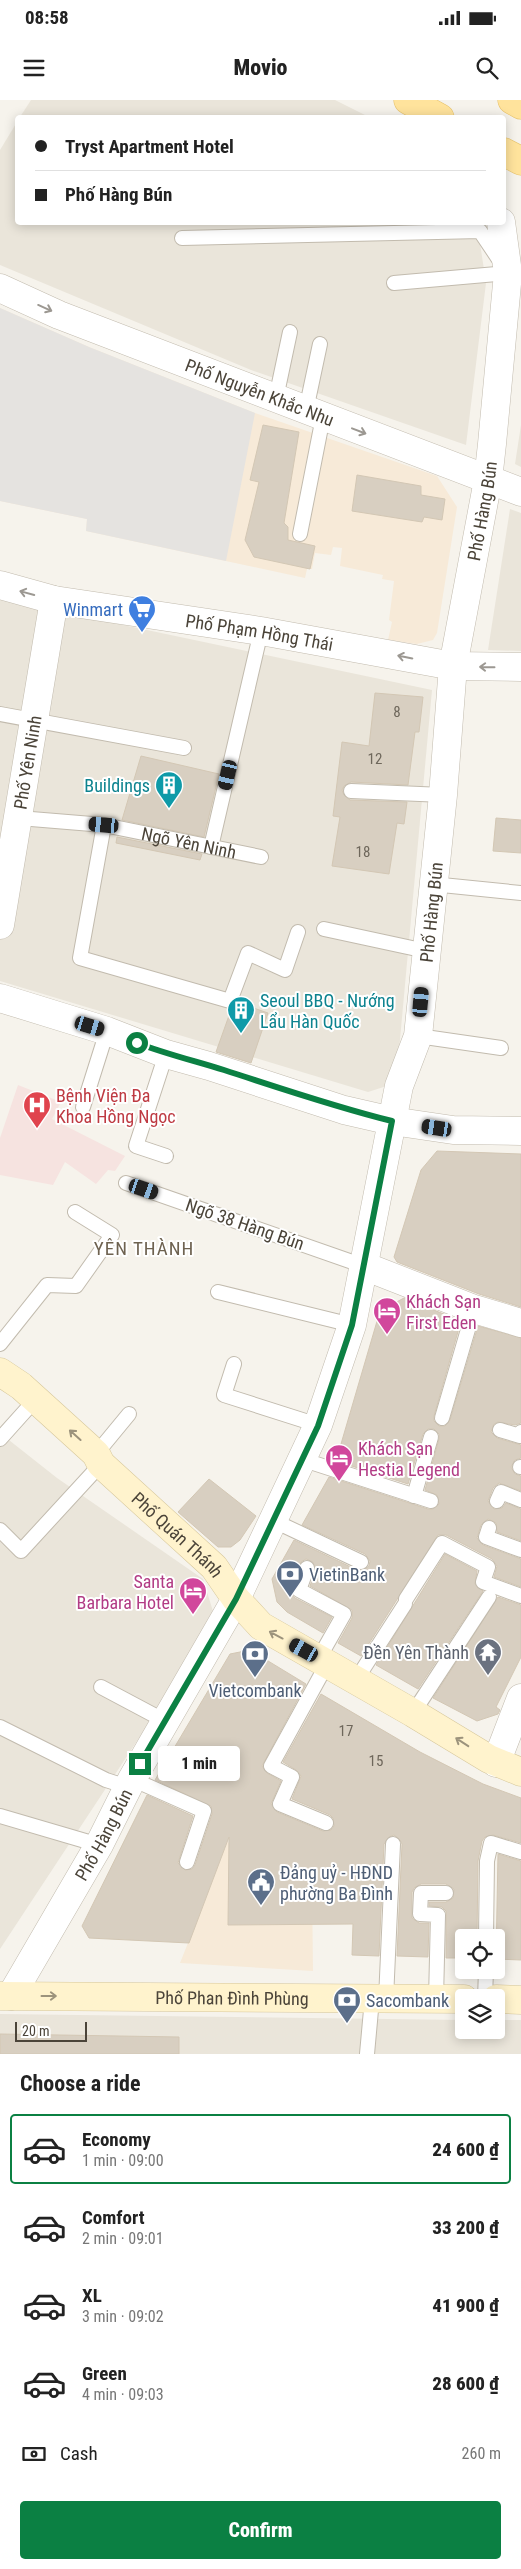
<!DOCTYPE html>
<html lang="en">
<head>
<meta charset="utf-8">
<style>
  body { margin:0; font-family:"Roboto Condensed",sans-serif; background:#f2f2f2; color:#222; height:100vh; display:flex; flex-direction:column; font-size:19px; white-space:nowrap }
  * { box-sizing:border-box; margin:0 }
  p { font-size:16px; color:#767676 }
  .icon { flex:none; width:28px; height:28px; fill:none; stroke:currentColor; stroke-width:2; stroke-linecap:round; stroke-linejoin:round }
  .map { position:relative; height:1954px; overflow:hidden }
  .sheet { display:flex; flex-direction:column; background:#fff; flex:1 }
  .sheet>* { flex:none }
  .banner { position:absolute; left:15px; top:15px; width:491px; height:110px; border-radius:5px; box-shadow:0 2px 12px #0003; display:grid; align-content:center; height:110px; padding:0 20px; background:#fff }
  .fabs { position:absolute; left:455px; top:1829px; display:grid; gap:10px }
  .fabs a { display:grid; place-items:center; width:50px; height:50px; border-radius:5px; background:#fff; box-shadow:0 2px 12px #0003; font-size:25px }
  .scale { position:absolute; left:15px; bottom:12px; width:72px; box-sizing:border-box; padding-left:5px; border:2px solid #4b4439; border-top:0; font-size:14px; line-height:18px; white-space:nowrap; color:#4b4439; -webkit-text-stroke:4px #fff; paint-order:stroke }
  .end { position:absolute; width:22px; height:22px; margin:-11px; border:6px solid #0b8043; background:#fff; box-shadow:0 0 0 2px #fff }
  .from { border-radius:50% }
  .bubble { position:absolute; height:35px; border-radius:5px; background:#fff; box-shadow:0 2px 12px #0003; font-size:16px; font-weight:800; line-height:35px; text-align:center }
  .car { position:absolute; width:15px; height:30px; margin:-15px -8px; border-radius:6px; box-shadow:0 0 4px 1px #0007; background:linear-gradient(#222 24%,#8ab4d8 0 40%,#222 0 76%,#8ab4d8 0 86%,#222 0) }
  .banner b { display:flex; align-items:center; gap:18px; height:48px; font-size:19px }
  .banner b+b { border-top:1px solid #e0e0e0 }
  .banner i { width:12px; height:12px; background:#222 }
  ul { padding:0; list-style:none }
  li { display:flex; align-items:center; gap:15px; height:70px; margin:0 10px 8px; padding:0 10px; border:2px solid transparent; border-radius:5px }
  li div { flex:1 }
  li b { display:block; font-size:19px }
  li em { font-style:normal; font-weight:800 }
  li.active { border-color:#0b8043 }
  li>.icon { width:45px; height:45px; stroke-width:1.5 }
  h2 { padding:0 20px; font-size:22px; line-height:60px }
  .pay { display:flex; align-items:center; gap:12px; height:55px; padding:0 20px; font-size:19px }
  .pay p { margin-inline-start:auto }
  .primary-button { display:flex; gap:10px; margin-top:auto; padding:10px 20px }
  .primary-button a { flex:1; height:58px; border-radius:5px; background:#0b8043; color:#fff; font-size:20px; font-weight:800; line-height:58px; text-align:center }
  .status { display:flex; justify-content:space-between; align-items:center; height:35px; padding:0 25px; background:#fff; direction:ltr }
  .status svg { height:14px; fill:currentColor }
  header { display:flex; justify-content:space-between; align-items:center; height:65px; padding:0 20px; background:#fff; font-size:22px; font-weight:800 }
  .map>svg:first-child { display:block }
  .residential { fill:#eae5da }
  .commercial { fill:#f7ead8 }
  .medical { fill:#f6e3e0 }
  .parking { fill:#e5e3e0 }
  .building { fill:#d8cfc1; stroke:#d3c7b4 }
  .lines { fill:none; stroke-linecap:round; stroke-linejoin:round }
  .service-casing { stroke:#c2bbae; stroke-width:16 }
  .minor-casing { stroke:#c2bbae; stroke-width:29 }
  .secondary-casing { stroke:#d6c79b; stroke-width:29 }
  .primary-casing { stroke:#e6c16a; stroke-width:29 }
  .service { stroke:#fff; stroke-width:14 }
  .minor { stroke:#fff; stroke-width:28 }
  .secondary { stroke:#fff3cd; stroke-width:28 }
  .primary { stroke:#ffe39c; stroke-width:28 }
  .oneway { stroke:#9c9892 }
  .oneway2 { stroke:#9c937c }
  .route { stroke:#0b8043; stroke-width:6 }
  .labels { text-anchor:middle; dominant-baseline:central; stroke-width:4; stroke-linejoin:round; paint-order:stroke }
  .number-label { font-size:15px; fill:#6e675b }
  .street-label { font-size:18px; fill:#4b4439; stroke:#fff }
  .shop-label { font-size:18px; fill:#366cbe; stroke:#fff; text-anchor:end }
  .culture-label { font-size:18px; fill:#0d838f; stroke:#fff; text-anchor:end }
  .health-label { font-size:18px; fill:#be3a42; stroke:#fff; text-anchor:start }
  .hotel-label { font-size:18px; fill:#b23c85; stroke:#fff; text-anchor:start }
  .service-label { font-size:18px; fill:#4e5e75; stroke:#fff; text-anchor:start }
  .worship-label { font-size:18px; fill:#5b616d; stroke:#fff; text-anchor:end }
  .neighbourhood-label { font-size:19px; letter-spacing:1px; fill:#6e6250; stroke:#fff }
</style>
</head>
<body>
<div class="status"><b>08:58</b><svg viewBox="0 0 49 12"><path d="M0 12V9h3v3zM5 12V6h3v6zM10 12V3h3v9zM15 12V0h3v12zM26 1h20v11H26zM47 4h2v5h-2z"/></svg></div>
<header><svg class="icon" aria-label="menu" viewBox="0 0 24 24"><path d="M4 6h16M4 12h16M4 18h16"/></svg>Movio<svg class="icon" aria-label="search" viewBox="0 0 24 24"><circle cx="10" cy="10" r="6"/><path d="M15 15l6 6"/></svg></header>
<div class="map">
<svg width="521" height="1954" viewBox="0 0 521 1954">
  <rect width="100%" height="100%" fill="#f6f3ec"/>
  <!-- residential -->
  <g class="residential">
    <polygon points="31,0 335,0 369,17 20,17"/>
    <polygon points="17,22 18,122 477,123 486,183 466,345 251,270 0,165 0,50"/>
    <polygon points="521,325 521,367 515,364"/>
    <polygon points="510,409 521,413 521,551 488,550"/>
    <polygon points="0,499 432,590 396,983 368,992 0,881"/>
    <polygon points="0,1333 57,1378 203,1479 216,1521 0,1849"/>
    <polygon points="0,1914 464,1920 464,1930 496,1930 496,1920 521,1920 521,1954 0,1954"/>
  </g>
  <!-- commercial -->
  <g class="commercial">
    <polygon points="0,208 89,247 255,313 437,376 457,407 437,533 433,540 417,544 388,540 392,522 389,520 394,481 382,479 383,475 340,466 342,448 333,447 331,455 315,453 312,469 307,469 305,478 86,431 87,419 0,401"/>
    <polygon points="227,1742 312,1783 313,1871 180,1863 206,1798 215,1745 225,1749"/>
  </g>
  <!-- medical -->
  <polygon class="medical" points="18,985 61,1002 52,1019 125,1056 115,1071 108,1070 96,1084 65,1062 53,1085 0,1075 0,1038"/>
  <!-- parking -->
  <polygon class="parking" points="0,208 89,247 255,313 226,461 86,431 87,419 0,401"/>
  <!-- building -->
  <g class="building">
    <polygon points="263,325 299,332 284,423 288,427 288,440 315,446 310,469 254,457 245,440 259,382 250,380"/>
    <polygon points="357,375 421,386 421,395 445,399 442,420 424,417 422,422 352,411"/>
    <polygon points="375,593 423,597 419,632 415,632 408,685 351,682 344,686 342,690 344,695 350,700 407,702 404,724 397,723 389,774 332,766 340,717 333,716 342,642 369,646"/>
    <polygon points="141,656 219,674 204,737 122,720"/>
    <polygon points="496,718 521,720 521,753 493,751"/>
    <polygon points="117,737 202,754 200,760 116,743"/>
    <polygon points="239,903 268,913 251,963 216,952 231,910"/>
    <polygon points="437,1051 521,1054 521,1207 479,1194 397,1162 394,1157 421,1070"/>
    <polygon points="404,1198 461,1221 434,1316 434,1321 439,1326 445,1326 450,1320 478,1226 521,1238 521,1323 515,1325 498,1322 494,1324 491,1332 497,1338 521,1345 521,1358 515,1360 511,1367 515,1374 521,1376 521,1391 499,1383 493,1388 488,1401 494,1409 502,1408 506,1403 521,1409 521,1441 497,1432 496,1423 488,1419 481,1425 477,1438 483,1445 521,1459 521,1487 494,1477 497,1466 492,1459 446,1435 438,1435 361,1556 338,1543 352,1518 352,1510 310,1486 315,1471 313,1462 306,1459 301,1462 290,1492 295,1498 332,1517 323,1533 287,1512 277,1502 272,1479 294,1440 357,1470 362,1471 369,1466 370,1461 365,1454 302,1425 329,1377 428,1409 433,1409 439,1404 437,1395 425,1390 439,1339 439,1334 434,1329 428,1329 423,1334 408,1384 336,1361 380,1211"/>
    <polygon points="209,1379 256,1416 240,1440 231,1447 218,1447 178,1412"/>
    <polygon points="445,1454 477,1471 475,1484 483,1491 418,1589 376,1565"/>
    <polygon points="498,1497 521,1505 521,1557 496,1607 500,1610 498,1614 477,1621 433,1598"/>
    <polygon points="250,1550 306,1584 262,1666 267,1673 281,1681 271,1704 277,1712 323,1731 331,1730 334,1726 333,1718 330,1715 292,1699 301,1676 296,1670 283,1662 321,1594 420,1652 483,1684 521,1698 521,1743 493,1735 485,1737 482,1741 478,1761 477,1838 464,1838 464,1858 446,1858 446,1811 442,1807 429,1806 429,1802 446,1802 453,1798 454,1789 446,1784 421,1784 414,1788 412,1792 412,1818 419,1823 429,1823 428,1857 397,1856 402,1744 400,1740 394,1735 389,1737 384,1744 379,1856 352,1855 353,1824 228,1825 229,1737 189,1843 89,1838 82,1826 147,1695 193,1716 178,1763 185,1770 192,1769 195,1765 212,1714 211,1706 155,1680 230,1554"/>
    <polygon points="498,1754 521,1761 521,1860 496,1859"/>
    <polygon points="0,1934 179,1937 179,1954 0,1954"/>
  </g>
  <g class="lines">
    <!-- service casing -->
    <g class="service-casing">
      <g id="service">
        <polyline points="182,138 480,131 508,173 394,183"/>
        <polyline points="276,298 290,232"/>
        <polyline points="306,310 320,244"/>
        <polyline points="300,434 323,317"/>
        <polyline points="0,614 184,648"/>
        <polyline points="351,691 443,695"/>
        <path id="s1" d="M19,718l85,7 157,32"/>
        <polyline points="104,725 80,858 230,901 248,853 285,870 298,832"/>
        <polyline points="211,747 261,531"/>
        <polyline points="432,784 521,793"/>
        <polyline points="324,829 426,851"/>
        <polyline points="418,936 501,948"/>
        <polyline points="83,1007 107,931"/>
        <polyline points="166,1056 136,1046 166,954"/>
        <polyline points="126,1083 364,1166"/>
        <polyline points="218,1192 352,1225"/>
        <polyline points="0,1244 47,1185 76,1186 112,1135 75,1112"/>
        <polyline points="234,1264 224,1295 318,1325"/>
        <polyline points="442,1318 474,1209"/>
        <polyline points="500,1330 520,1336 521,1332"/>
        <polyline points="0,1339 35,1300"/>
        <polyline points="96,1354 129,1314"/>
        <polyline points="304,1360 431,1401"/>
        <polyline points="520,1367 521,1367"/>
        <polyline points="414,1396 431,1337"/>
        <polyline points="497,1401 501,1392 521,1400"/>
        <polyline points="272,1420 361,1462"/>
        <polyline points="489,1428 486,1437 521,1450"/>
        <polyline points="0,1430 21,1451 101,1364"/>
        <polyline points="307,1468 299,1490 344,1514 319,1558"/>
        <polyline points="406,1499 442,1443 488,1467 483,1482 521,1496"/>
        <polyline points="356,1580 405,1504"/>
        <polyline points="101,1587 165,1621"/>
        <polyline points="413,1613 489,1497"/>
        <polyline points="0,1627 106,1680 128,1687"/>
        <polyline points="132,1679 204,1711 187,1762"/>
        <polyline points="0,1716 99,1745"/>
        <polyline points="326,1723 280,1704 292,1677 271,1666 327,1564"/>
        <polyline points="486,1838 487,1761 491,1743 521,1752"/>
        <polyline points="485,1898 486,1870"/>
        <polyline points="386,1899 393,1744"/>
        <polyline points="436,1899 438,1815 420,1814 421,1793 446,1793"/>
        <polyline points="367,1954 372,1899"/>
      </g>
    </g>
    <!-- minor casing -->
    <g class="minor-casing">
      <g id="minor">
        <path id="s2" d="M0,188l59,27 462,177"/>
        <path id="s3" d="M0,485l54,15 207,31 192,35 68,1"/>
        <path id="s4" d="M0,825l54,-325"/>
        <polyline points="0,898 107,931 166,954 209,966 344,1010 392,1021 453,1030 521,1031"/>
        <polyline points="364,1166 474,1209 521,1223"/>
        <polyline points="496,1663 521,1598"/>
        <path id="s5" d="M11,1896l88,-151 33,-66 104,-180 82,-174 34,-100 47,-239 19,-50 25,-241 10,-129 35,-186 4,-36 16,-171 -7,-51"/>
      </g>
    </g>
    <!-- secondary casing -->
    <g class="secondary-casing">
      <g id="secondary">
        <path id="s6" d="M0,1272l21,14 75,68 5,10 113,103 22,32 25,27 152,87 76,46 32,13"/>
        <path id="s7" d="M0,1896l464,3"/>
        <polyline points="496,1899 521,1900"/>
      </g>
    </g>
    <!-- primary casing -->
    <g class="primary-casing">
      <g id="primary">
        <polyline points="408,0 440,18"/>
        <polyline points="512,0 521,5"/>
        <polyline points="504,52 521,61"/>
      </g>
    </g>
    <!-- service -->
    <use href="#service" class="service"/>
    <!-- minor -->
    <use href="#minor" class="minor"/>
    <!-- secondary -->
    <use href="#secondary" class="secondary"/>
    <!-- primary -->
    <use href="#primary" class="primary"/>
  </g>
  <!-- one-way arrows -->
  <defs><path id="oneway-shaft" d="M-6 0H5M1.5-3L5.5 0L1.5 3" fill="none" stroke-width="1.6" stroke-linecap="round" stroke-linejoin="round" transform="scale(1.25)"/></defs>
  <g class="oneway">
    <use href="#oneway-shaft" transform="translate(45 208) rotate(24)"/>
    <use href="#oneway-shaft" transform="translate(359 331) rotate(21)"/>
    <use href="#oneway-shaft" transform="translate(27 493) rotate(-165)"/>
    <use href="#oneway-shaft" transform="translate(405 557) rotate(-169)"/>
    <use href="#oneway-shaft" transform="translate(487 567) rotate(-179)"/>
  </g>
  <g class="oneway2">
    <use href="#oneway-shaft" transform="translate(75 1335) rotate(-138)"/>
    <use href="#oneway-shaft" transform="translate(276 1535) rotate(-152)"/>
    <use href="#oneway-shaft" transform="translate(462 1642) rotate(-147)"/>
    <use href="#oneway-shaft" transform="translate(49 1896)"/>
  </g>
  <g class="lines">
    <!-- route -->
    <path class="route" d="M137,943c29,11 58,18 87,27 56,18 111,37 168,51l-40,204 -34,101 -82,173 -96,165"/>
  </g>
  <!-- icons -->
  <defs>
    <g id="supermarket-pin" transform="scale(1.4375)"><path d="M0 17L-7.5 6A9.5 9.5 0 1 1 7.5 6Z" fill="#3f7fe0" stroke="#fff"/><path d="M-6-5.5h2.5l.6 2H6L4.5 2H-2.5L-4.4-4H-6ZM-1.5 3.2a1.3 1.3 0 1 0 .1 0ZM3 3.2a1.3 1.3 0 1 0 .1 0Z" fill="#fff"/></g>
    <g id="building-pin" transform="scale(1.4375)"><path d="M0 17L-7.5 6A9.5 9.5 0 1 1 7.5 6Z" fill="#0f9aa8" stroke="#fff"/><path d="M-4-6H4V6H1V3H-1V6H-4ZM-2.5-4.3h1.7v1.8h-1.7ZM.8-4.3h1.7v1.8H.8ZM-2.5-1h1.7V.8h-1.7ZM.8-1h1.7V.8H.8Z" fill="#fff"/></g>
    <g id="hospital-pin" transform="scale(1.4375)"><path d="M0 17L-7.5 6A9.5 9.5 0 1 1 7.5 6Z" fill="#e0444e" stroke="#fff"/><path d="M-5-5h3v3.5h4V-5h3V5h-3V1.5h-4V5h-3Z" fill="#fff"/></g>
    <g id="hotel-pin" transform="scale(1.4375)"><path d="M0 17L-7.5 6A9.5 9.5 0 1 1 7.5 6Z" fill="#d1479c" stroke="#fff"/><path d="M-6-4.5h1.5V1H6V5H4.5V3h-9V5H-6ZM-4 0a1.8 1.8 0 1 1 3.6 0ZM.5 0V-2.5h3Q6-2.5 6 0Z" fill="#fff"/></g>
    <g id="bank-pin" transform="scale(1.4375)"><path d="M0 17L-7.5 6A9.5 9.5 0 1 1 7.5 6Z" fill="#5c6f8a" stroke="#fff"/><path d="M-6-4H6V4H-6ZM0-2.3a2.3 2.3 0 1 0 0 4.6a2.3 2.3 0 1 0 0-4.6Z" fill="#fff"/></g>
    <g id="temple-pin" transform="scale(1.4375)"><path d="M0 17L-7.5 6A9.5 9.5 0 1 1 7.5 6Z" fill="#6b7280" stroke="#fff"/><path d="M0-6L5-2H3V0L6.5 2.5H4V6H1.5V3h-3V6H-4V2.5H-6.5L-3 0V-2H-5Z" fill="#fff"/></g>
    <g id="civic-pin" transform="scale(1.4375)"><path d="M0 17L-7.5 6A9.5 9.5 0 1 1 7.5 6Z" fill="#5c6f8a" stroke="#fff"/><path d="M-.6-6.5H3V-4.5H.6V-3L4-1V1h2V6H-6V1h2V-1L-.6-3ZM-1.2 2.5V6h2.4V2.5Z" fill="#fff"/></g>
  </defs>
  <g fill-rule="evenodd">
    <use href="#supermarket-pin" x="142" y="509"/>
    <use href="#building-pin" x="169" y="685"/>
    <use href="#building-pin" x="241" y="910"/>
    <use href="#hospital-pin" x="37" y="1005"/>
    <use href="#hotel-pin" x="387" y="1211"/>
    <use href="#hotel-pin" x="339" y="1358"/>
    <use href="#bank-pin" x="290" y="1474"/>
    <use href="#hotel-pin" x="193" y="1491"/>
    <use href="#temple-pin" x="488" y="1552"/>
    <use href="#bank-pin" x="255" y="1554"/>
    <use href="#civic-pin" x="261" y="1782"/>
    <use href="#bank-pin" x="347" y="1900"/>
  </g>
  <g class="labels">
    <!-- number labels -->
    <g class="number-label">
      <text x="397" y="612">8</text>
      <text x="375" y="659">12</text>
      <text x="363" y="752">18</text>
      <text x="346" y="1631">17</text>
      <text x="376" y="1661">15</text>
    </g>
    <!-- street labels -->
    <g class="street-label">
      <text stroke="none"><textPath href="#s2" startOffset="280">Phố Nguyễn Khắc Nhu</textPath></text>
      <text stroke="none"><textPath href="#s5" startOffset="1581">Phố Hàng Bún</textPath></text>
      <text stroke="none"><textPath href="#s3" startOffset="264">Phố Phạm Hồng Thái</textPath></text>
      <text stroke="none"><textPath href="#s4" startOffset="165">Phố Yên Ninh</textPath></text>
      <text stroke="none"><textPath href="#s1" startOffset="172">Ngõ Yên Ninh</textPath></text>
      <text stroke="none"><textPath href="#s5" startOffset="1176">Phố Hàng Bún</textPath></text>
      <text transform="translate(245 1124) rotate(19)">Ngõ 38 Hàng Bún</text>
      <text stroke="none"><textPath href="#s6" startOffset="242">Phố Quán Thánh</textPath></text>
      <text stroke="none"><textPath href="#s5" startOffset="186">Phố Hàng Bún</textPath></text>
      <text stroke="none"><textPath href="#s7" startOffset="232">Phố Phan Đình Phùng</textPath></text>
    </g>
    <!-- shop labels -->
    <g class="shop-label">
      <text x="123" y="509">Winmart</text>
    </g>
    <!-- culture labels -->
    <g class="culture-label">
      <text x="150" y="685">Buildings</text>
      <text x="260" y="900" text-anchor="start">Seoul BBQ - Nướng<tspan x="260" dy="21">Lẩu Hàn Quốc</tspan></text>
    </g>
    <!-- health labels -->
    <g class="health-label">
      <text x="56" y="995">Bệnh Viện Đa<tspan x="56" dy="21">Khoa Hồng Ngọc</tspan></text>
    </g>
    <!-- hotel labels -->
    <g class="hotel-label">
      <text x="406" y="1201">Khách Sạn<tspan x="406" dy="21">First Eden</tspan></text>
      <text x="358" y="1348">Khách Sạn<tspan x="358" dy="21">Hestia Legend</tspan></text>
      <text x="174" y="1481" text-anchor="end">Santa<tspan x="174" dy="21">Barbara Hotel</tspan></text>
    </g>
    <!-- service labels -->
    <g class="service-label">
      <text x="309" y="1474">VietinBank</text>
      <text x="255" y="1590" text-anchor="middle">Vietcombank</text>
      <text x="280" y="1772">Đảng uỷ - HĐND<tspan x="280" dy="21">phường Ba Đình</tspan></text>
      <text x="366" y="1900">Sacombank</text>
    </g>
    <!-- worship labels -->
    <g class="worship-label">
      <text x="469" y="1552">Đền Yên Thành</text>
    </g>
    <!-- neighbourhood labels -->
    <g class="neighbourhood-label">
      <text x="144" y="1148">YÊN THÀNH</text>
    </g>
  </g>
</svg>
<div class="fabs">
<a><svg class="icon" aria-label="locate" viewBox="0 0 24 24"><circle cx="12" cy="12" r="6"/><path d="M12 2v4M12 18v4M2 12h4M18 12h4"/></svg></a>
<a><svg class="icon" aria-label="layers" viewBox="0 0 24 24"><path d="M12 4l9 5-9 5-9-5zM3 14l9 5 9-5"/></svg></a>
</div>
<div class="scale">20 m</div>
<i class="end from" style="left:137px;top:943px"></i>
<i class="end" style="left:140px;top:1664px"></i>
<div class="bubble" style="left:158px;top:1646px;width:82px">1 min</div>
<i class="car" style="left:228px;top:675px;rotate:193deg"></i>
<i class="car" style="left:104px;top:725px;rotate:275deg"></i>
<i class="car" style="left:421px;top:902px;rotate:5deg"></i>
<i class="car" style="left:90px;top:926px;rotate:107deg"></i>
<i class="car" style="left:437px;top:1028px;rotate:279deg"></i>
<i class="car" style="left:144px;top:1089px;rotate:109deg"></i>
<i class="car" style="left:304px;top:1550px;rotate:299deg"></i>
<div class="banner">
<b><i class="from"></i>Tryst Apartment Hotel</b>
<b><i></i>Phố Hàng Bún</b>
</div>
</div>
<section class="sheet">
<h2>Choose a ride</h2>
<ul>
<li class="active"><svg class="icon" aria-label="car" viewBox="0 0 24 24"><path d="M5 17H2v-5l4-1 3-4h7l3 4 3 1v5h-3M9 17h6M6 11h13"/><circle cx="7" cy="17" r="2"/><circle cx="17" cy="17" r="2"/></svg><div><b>Economy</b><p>1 min · 09:00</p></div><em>24 600 ₫</em></li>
<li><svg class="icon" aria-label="car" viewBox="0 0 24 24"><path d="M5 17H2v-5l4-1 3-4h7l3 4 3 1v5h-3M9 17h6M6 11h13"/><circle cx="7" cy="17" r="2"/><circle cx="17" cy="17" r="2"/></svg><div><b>Comfort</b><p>2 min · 09:01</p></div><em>33 200 ₫</em></li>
<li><svg class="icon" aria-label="car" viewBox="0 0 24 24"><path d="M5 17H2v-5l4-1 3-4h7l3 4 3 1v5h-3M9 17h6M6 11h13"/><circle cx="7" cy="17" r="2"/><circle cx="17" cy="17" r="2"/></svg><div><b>XL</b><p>3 min · 09:02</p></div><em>41 900 ₫</em></li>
<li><svg class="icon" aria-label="car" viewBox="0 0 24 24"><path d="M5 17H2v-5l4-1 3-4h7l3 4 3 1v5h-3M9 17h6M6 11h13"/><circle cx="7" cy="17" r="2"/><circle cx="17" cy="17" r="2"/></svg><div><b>Green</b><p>4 min · 09:03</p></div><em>28 600 ₫</em></li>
</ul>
<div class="pay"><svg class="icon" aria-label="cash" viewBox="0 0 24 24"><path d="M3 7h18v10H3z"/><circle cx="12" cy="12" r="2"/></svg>Cash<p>260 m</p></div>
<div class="primary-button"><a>Confirm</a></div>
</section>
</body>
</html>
